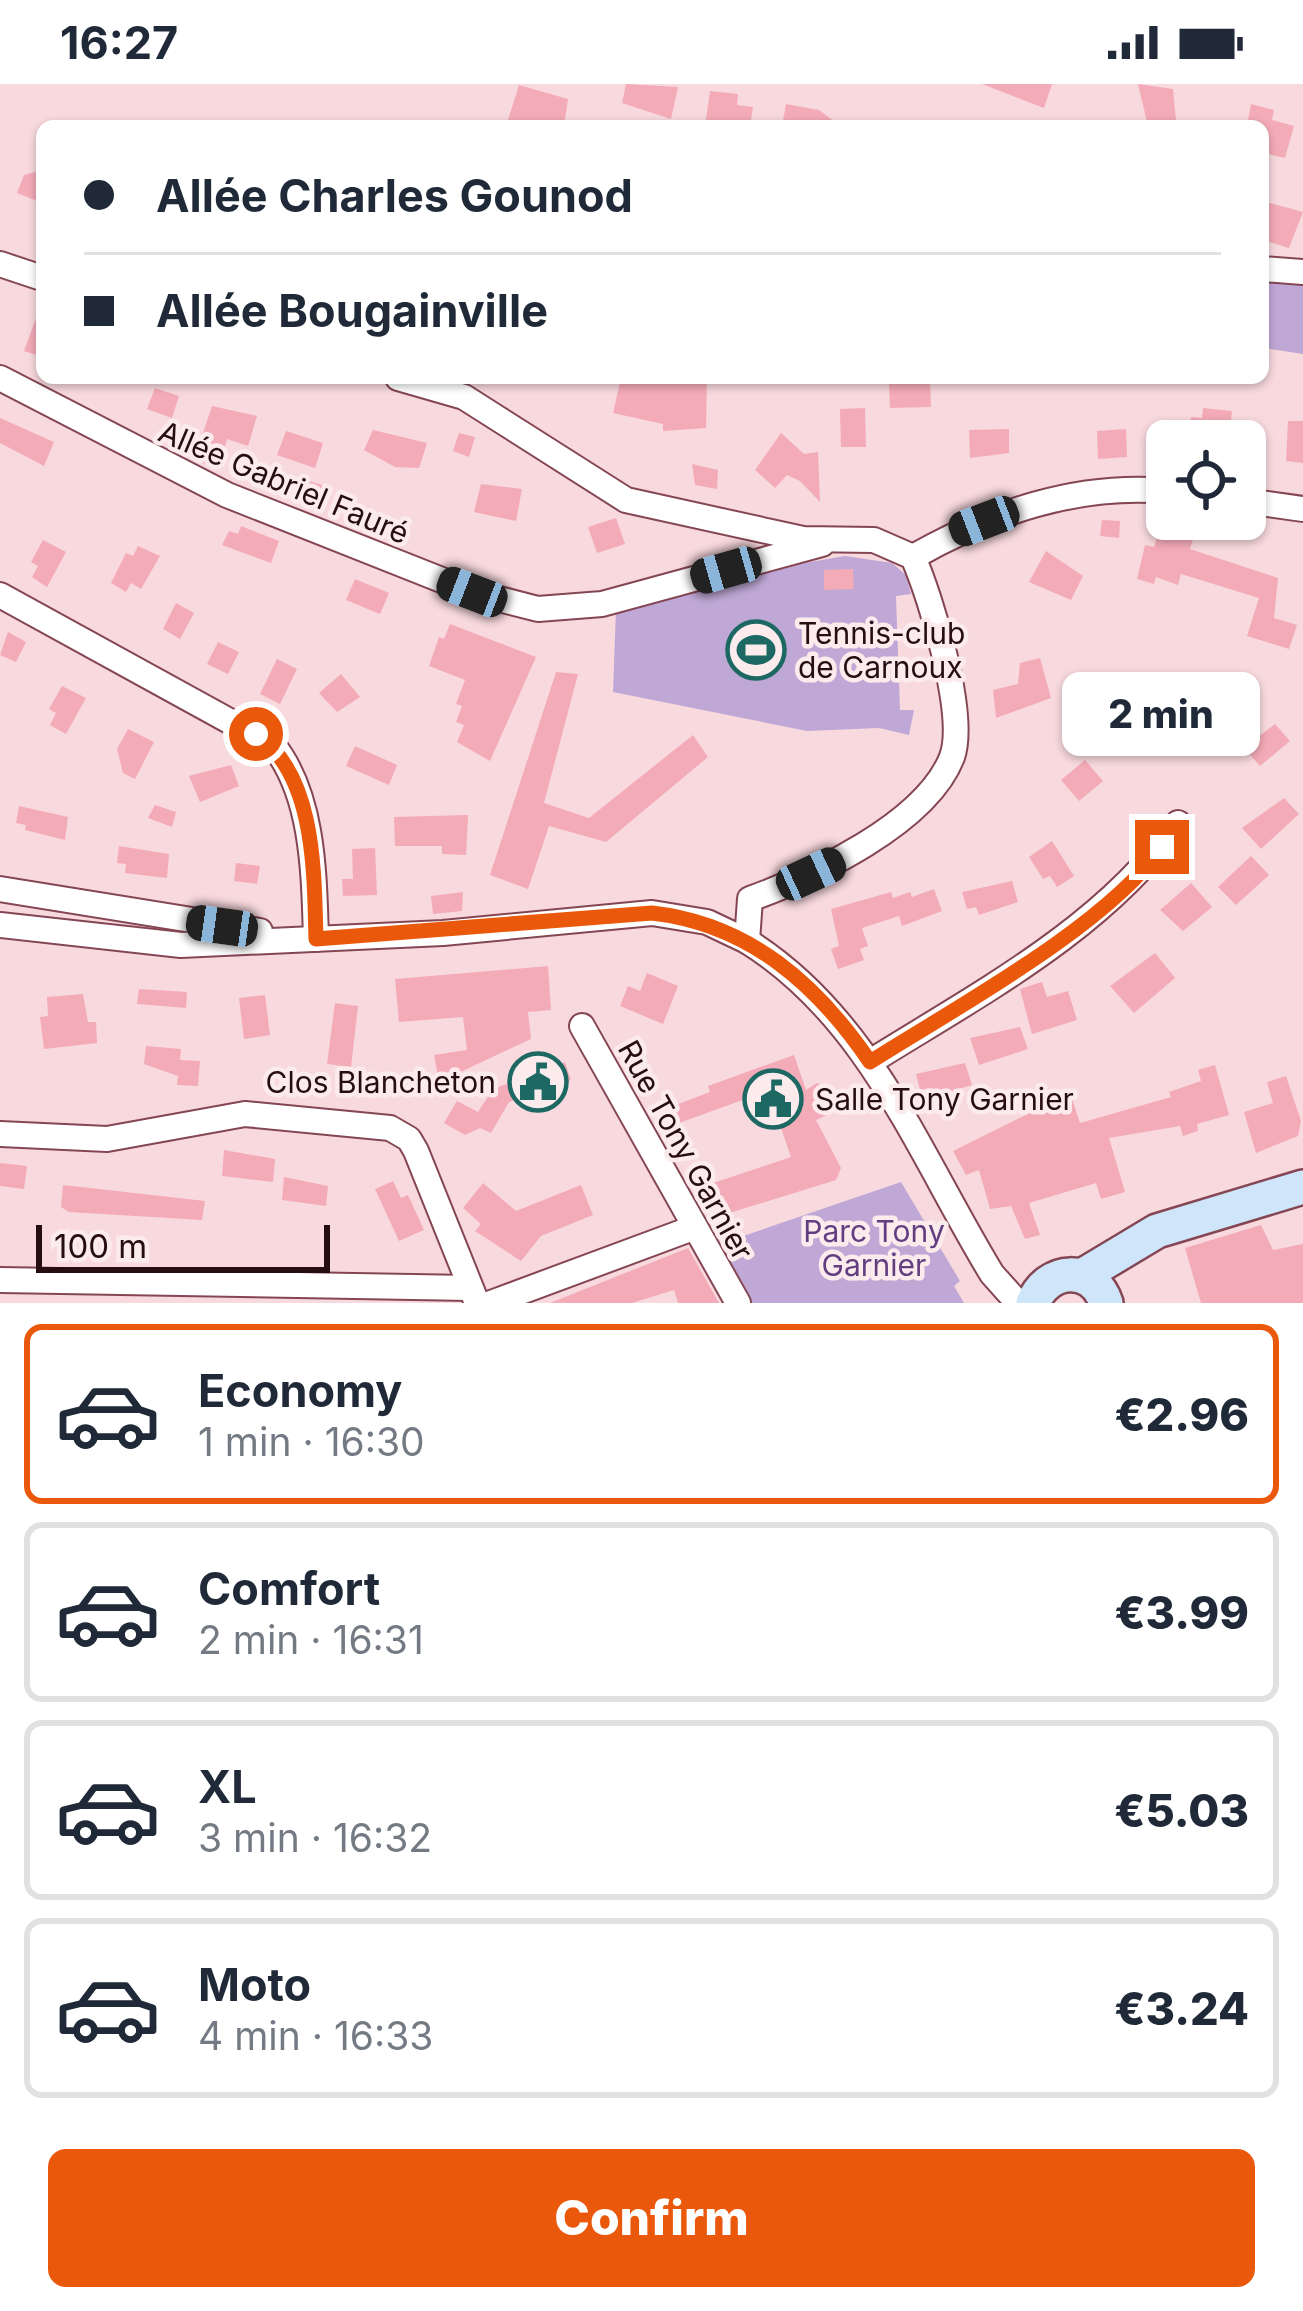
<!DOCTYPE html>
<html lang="en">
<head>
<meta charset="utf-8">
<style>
  body { margin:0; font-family:Inter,sans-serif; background:#f6f6f7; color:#1f2937; height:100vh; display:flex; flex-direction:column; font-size:45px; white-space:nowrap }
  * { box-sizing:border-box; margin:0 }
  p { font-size:39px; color:#747a83 }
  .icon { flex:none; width:66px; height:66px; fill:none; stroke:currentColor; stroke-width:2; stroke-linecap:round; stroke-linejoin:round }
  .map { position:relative; height:1219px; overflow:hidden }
  .drawer { display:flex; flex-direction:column; background:#fff; flex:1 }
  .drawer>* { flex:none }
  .top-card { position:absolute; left:36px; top:36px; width:1233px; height:264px; border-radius:18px; box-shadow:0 3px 9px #0004; display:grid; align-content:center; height:264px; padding:0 48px; background:#fff }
  .fabs { position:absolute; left:1146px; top:336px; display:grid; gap:24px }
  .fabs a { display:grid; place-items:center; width:120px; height:120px; border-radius:18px; background:#fff; box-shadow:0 3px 9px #0004; font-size:60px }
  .scale { position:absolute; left:36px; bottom:30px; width:294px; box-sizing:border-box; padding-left:12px; border:6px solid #260d12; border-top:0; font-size:33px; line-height:42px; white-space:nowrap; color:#260d12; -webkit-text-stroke:9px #fbebed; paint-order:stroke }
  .end { position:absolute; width:54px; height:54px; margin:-27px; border:15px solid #ea580c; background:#fff; box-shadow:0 0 0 6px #fff }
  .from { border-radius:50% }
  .bubble { position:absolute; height:84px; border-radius:18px; background:#fff; box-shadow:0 3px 9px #0004; font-size:39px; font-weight:800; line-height:84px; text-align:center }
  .car { position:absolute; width:36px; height:72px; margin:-36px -18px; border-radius:15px; box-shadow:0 0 9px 3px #0007; background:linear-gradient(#222 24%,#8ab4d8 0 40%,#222 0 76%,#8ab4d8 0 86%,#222 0) }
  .top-card b { display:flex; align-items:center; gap:42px; height:114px; font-size:45px }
  .top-card b+b { border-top:3px solid #e0e1e3 }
  .top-card i { width:30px; height:30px; background:#1f2937 }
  ul { padding:21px 0 0; list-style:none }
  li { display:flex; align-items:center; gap:36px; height:180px; margin:0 24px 18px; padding:0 24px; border:6px solid #e0e1e3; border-radius:18px }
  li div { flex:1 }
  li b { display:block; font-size:45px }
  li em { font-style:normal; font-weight:800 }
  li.current { border-color:#ea580c }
  li>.icon { width:108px; height:108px; stroke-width:1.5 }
  .primary-button { display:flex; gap:24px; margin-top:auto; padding:24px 48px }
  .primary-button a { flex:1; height:138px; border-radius:18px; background:#ea580c; color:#fff; font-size:48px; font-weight:800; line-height:138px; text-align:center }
  .status { display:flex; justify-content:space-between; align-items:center; height:84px; padding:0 60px; background:#fff; direction:ltr }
  .status svg { height:33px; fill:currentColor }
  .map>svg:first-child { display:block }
  .green { fill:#bfa8d5 }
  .building { fill:#f4abb8 }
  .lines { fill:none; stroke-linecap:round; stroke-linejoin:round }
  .minor-casing { stroke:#854653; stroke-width:28 }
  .secondary-casing { stroke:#854653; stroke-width:38 }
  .minor { stroke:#fff; stroke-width:24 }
  .secondary { stroke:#cfe5fa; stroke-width:33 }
  .route { stroke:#ea580c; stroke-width:15 }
  .labels { text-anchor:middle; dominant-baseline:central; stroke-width:9; stroke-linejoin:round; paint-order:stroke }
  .street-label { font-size:30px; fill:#260d12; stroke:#fbebed }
  .poi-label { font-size:30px; fill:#260d12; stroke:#fbebed; text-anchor:start }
  .park-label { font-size:30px; fill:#623d80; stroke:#fbebed }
</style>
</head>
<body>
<div class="status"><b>16:27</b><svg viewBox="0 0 49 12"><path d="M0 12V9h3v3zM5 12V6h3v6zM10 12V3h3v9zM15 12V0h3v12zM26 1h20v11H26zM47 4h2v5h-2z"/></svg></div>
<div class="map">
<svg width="1303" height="1219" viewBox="0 0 1303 1219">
  <rect width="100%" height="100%" fill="#f8d9de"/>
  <!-- green -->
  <g class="green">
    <polygon points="1263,198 1303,201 1303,270 1263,264"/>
    <polygon points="845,472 892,479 906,491 911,510 896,512 900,626 914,626 909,651 879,644 807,647 613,608 616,525 734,491"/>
    <polygon points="901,1098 960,1197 954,1202 964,1219 752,1219 720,1160"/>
  </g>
  <!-- building -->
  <g class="building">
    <polygon points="626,0 678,3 671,35 622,19"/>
    <polygon points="982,0 1052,0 1044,24"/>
    <polygon points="1138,0 1173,5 1176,36 1148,42"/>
    <polygon points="519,1 568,15 564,42 508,36"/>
    <polygon points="710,7 738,10 737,21 753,23 750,42 705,42"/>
    <polygon points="786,20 819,26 840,42 782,42"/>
    <polygon points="1251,20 1274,26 1272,36 1294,42 1285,74 1263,69 1263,42 1247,42"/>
    <polygon points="42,86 42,119 17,109 24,91"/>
    <polygon points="1263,117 1303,128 1289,164 1263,156"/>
    <polygon points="40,223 42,223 42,273 24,267"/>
    <polygon points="621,294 655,300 707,294 706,344 663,347 663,340 613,329"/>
    <polygon points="930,299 931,323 890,324 889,300"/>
    <polygon points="155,304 179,312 172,334 147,325"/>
    <polygon points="212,322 257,332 248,362 227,355 219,384 194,376"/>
    <polygon points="865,324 866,363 841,363 840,325"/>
    <polygon points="1203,324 1232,327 1231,337 1242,338 1239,356 1189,352 1191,333 1202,334"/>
    <polygon points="0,334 54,358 44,382 0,359"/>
    <polygon points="1288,337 1303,337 1303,379 1286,377"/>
    <polygon points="1009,345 1009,369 970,374 969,346"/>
    <polygon points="1126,345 1127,373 1098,375 1097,347"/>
    <polygon points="373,346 427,359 419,384 395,383 364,366"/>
    <polygon points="286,347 323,359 315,384 277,371"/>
    <polygon points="459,349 475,353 469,373 453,367"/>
    <polygon points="781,349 804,370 818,368 820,418 800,397 787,391 775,404 755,386"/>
    <polygon points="692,380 718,386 717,405 695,401"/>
    <polygon points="309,397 325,402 319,420 303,415"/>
    <polygon points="481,400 522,405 516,437 474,428"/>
    <polygon points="616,434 625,460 597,469 588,443"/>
    <polygon points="1102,436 1120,437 1119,454 1100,452"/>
    <polygon points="1162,438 1195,449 1190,465 1278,494 1274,534 1297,541 1289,565 1247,552 1259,514 1181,490 1178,501 1156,493 1154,500 1137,495 1145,461 1154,463"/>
    <polygon points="241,442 279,457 271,479 222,461 229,447 238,450"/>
    <polygon points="43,456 66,468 47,503 32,493 38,482 31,478"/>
    <polygon points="138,462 160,472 141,505 131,499 126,508 111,499 126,469 133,472"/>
    <polygon points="1046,467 1083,492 1071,516 1029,498"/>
    <polygon points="853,485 854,505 824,506 824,486"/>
    <polygon points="355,495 389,509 380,530 346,516"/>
    <polygon points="176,519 194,529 180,555 163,545"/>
    <polygon points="450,540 536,573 490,677 457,658 464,641 456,638 462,622 456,620 465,596 429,582 439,553 444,555"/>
    <polygon points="8,548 26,558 16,578 0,571"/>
    <polygon points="218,558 239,568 228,590 207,580"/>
    <polygon points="1040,574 1051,614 996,634 993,606 1018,600 1020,579"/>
    <polygon points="277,575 297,585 280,620 260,610"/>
    <polygon points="556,588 578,590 544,719 589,734 693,651 708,673 606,758 549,742 528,805 490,791"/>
    <polygon points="341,590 360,613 337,628 319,609"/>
    <polygon points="1126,601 1190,608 1187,632 1123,625"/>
    <polygon points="62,602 86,614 66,650 50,641 56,629 49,625"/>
    <polygon points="1275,640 1290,657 1260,682 1244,664"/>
    <polygon points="128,645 154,658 135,695 123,689 117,665"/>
    <polygon points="355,662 397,681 389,701 346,682"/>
    <polygon points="1085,676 1103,697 1079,717 1061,696"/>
    <polygon points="231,681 239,702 200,718 189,692"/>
    <polygon points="1284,714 1299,730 1261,765 1242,744"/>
    <polygon points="155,721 176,728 172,743 148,734"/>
    <polygon points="19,722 68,733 65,756 25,746 26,741 16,739"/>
    <polygon points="468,731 466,771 442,770 442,762 395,762 394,733"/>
    <polygon points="1052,757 1074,792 1057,803 1050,792 1043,795 1029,773"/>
    <polygon points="119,762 169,770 167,794 125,789 126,780 117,779"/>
    <polygon points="375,764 377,811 343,812 342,795 353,795 352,765"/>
    <polygon points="1251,772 1269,791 1236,821 1218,803"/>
    <polygon points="236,779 260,782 257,800 234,797"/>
    <polygon points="1012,797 1018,818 979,831 976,823 967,825 962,808"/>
    <polygon points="1191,799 1212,823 1183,847 1160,826"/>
    <polygon points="934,805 942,827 902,842 899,832 862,844 868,862 860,865 864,876 838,885 831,865 839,862 831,825 891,808 893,814 910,808 912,813"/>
    <polygon points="463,808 462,827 433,830 431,812"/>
    <polygon points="1155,869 1175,894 1134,929 1110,902"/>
    <polygon points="548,882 551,926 528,928 531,955 439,998 434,971 467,966 463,933 399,938 395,895"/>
    <polygon points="647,889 678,902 663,940 620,922 628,902 640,907"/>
    <polygon points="1042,898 1047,913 1068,907 1077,936 1032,950 1020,905"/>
    <polygon points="139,905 187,908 186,924 137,920"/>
    <polygon points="83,910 88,938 96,938 97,959 44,965 40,933 48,932 47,913"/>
    <polygon points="265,911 270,951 244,955 239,914"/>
    <polygon points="335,919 358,922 351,983 327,980"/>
    <polygon points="1020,943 1028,965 979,981 970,954"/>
    <polygon points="146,962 181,965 180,976 200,977 198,1002 177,1001 178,992 144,980"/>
    <polygon points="794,971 806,1006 817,999 827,1003 835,1027 816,1036 841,1084 836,1096 723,1131 713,1099 791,1073 781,1044 775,1046 762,1009 679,1039 673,1022 710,1008 708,1002"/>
    <polygon points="565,978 571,996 509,1018 491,1049 480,1044 465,1051 444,1039 457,1017 478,1028 493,1005"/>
    <polygon points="965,979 972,1001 932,1013 929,1004 920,1006 916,990"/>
    <polygon points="1215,981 1229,1031 1197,1040 1198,1047 1183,1052 1180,1042 1109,1054 1125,1108 1101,1115 1096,1099 1029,1119 1040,1151 1025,1155 1011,1122 990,1125 979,1086 966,1091 953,1067 1070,1009 1080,1039 1171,1013 1169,1008 1201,997 1198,986"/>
    <polygon points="1286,992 1301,1037 1298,1052 1256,1069 1244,1028 1273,1019 1267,998"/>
    <polygon points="224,1066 275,1075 273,1098 222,1092"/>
    <polygon points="0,1079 27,1082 24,1105 0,1102"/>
    <polygon points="284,1093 328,1102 326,1122 282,1116"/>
    <polygon points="393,1097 401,1114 408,1111 424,1146 399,1157 375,1105"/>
    <polygon points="483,1099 516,1127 581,1101 593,1131 541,1152 521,1177 475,1147 481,1140 463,1124"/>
    <polygon points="63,1101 205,1117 202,1136 69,1128 61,1123"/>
    <polygon points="1261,1141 1273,1166 1303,1160 1303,1219 1201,1219 1185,1164"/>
    <polygon points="688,1164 719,1219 678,1219 674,1206 632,1219 550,1219"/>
  </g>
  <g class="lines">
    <!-- minor casing -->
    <g class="minor-casing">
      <g id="minor">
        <polyline points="0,180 42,194"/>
        <polyline points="1263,185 1303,188"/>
        <polyline points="0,294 227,411 472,508 538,525 602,520 822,460"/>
        <path d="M398,294l66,19 162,103 177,39 71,1 39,17c18,41 54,158 39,200 -26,67 -139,119 -202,142l-3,42c122,76 173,215 245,333l26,29"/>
        <polyline points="1245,417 1303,425"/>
        <path d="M913,473c78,-44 163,-74 254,-66"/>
        <path d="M0,511l273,150c41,51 41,131 43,194"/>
        <polyline points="0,805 260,847"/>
        <polyline points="0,841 181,861 443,849 652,829 707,838 747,857"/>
        <polyline points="582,942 738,1219"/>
        <path d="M870,978c107,-67 235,-134 308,-239"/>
        <polyline points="0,1050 107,1055 245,1030 390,1044 409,1055 416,1067 477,1219"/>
        <polyline points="0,1196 470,1204"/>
        <polyline points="491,1219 693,1144"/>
      </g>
    </g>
    <!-- secondary casing -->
    <g class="secondary-casing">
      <g id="secondary">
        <polyline points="1082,1192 1157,1147 1303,1103"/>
        <path d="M1033,1219c14,-36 60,-39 73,0"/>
      </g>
    </g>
    <!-- minor -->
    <use href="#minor" class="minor"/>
    <!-- secondary -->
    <use href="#secondary" class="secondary"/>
  </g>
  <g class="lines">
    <!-- route -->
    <path class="route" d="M256,650c60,41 58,139 60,205l336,-26c97,11 165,71 218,149 85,-54 235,-135 292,-215"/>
  </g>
  <!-- icons -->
  <defs>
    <g id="stadium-ring" transform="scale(3)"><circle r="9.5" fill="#fbebed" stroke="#1d6863" stroke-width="1.5"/><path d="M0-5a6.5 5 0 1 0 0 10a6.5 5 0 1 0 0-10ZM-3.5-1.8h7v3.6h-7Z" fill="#1d6863"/></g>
    <g id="civic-ring" transform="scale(3)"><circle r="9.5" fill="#fbebed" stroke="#1d6863" stroke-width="1.5"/><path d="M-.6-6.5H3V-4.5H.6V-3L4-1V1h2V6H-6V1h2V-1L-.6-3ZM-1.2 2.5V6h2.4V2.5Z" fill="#1d6863"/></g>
  </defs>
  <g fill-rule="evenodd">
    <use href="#stadium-ring" x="756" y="566"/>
    <use href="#civic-ring" x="538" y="998"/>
    <use href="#civic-ring" x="773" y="1015"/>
  </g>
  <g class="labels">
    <!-- street labels -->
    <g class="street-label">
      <text transform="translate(284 398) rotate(23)">Allée Gabriel Fauré</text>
      <text transform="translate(686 1066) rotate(61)">Rue Tony Garnier</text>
    </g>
    <!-- poi labels -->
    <g class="poi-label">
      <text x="798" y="549">Tennis-club<tspan x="798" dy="34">de Carnoux</tspan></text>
      <text x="496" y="998" text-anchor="end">Clos Blancheton</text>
      <text x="815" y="1015">Salle Tony Garnier</text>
    </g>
    <!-- park labels -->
    <g class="park-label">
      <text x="874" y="1147">Parc Tony<tspan x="874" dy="34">Garnier</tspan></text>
    </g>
  </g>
</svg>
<div class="fabs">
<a><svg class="icon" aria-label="locate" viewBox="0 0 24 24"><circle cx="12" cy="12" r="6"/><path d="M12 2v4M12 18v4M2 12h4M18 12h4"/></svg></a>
</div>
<div class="scale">100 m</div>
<i class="end from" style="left:256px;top:650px"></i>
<i class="end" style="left:1162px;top:763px"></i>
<div class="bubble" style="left:1062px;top:588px;width:198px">2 min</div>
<i class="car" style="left:984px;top:437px;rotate:249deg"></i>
<i class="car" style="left:726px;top:486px;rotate:254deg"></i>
<i class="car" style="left:472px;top:508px;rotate:291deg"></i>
<i class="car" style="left:811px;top:790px;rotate:65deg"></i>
<i class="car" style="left:222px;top:842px;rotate:278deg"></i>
<div class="top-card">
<b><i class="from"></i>Allée Charles Gounod</b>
<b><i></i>Allée Bougainville</b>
</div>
</div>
<section class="drawer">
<ul>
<li class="current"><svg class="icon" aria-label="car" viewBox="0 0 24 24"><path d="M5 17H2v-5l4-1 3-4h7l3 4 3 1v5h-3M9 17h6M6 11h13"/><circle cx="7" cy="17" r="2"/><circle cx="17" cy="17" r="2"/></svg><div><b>Economy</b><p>1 min · 16:30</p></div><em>€2.96</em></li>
<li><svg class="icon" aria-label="car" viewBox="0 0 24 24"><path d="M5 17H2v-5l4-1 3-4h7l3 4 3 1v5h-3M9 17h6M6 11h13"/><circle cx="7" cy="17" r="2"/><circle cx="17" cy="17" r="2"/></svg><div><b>Comfort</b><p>2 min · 16:31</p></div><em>€3.99</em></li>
<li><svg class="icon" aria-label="car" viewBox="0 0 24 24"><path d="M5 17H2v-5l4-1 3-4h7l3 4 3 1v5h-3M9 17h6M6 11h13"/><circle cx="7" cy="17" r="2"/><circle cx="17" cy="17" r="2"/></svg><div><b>XL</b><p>3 min · 16:32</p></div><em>€5.03</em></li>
<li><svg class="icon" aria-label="car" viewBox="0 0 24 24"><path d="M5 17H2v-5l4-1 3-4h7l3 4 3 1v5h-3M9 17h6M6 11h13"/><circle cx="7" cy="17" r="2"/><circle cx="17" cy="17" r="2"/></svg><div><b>Moto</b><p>4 min · 16:33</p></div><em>€3.24</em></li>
</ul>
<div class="primary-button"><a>Confirm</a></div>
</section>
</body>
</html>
